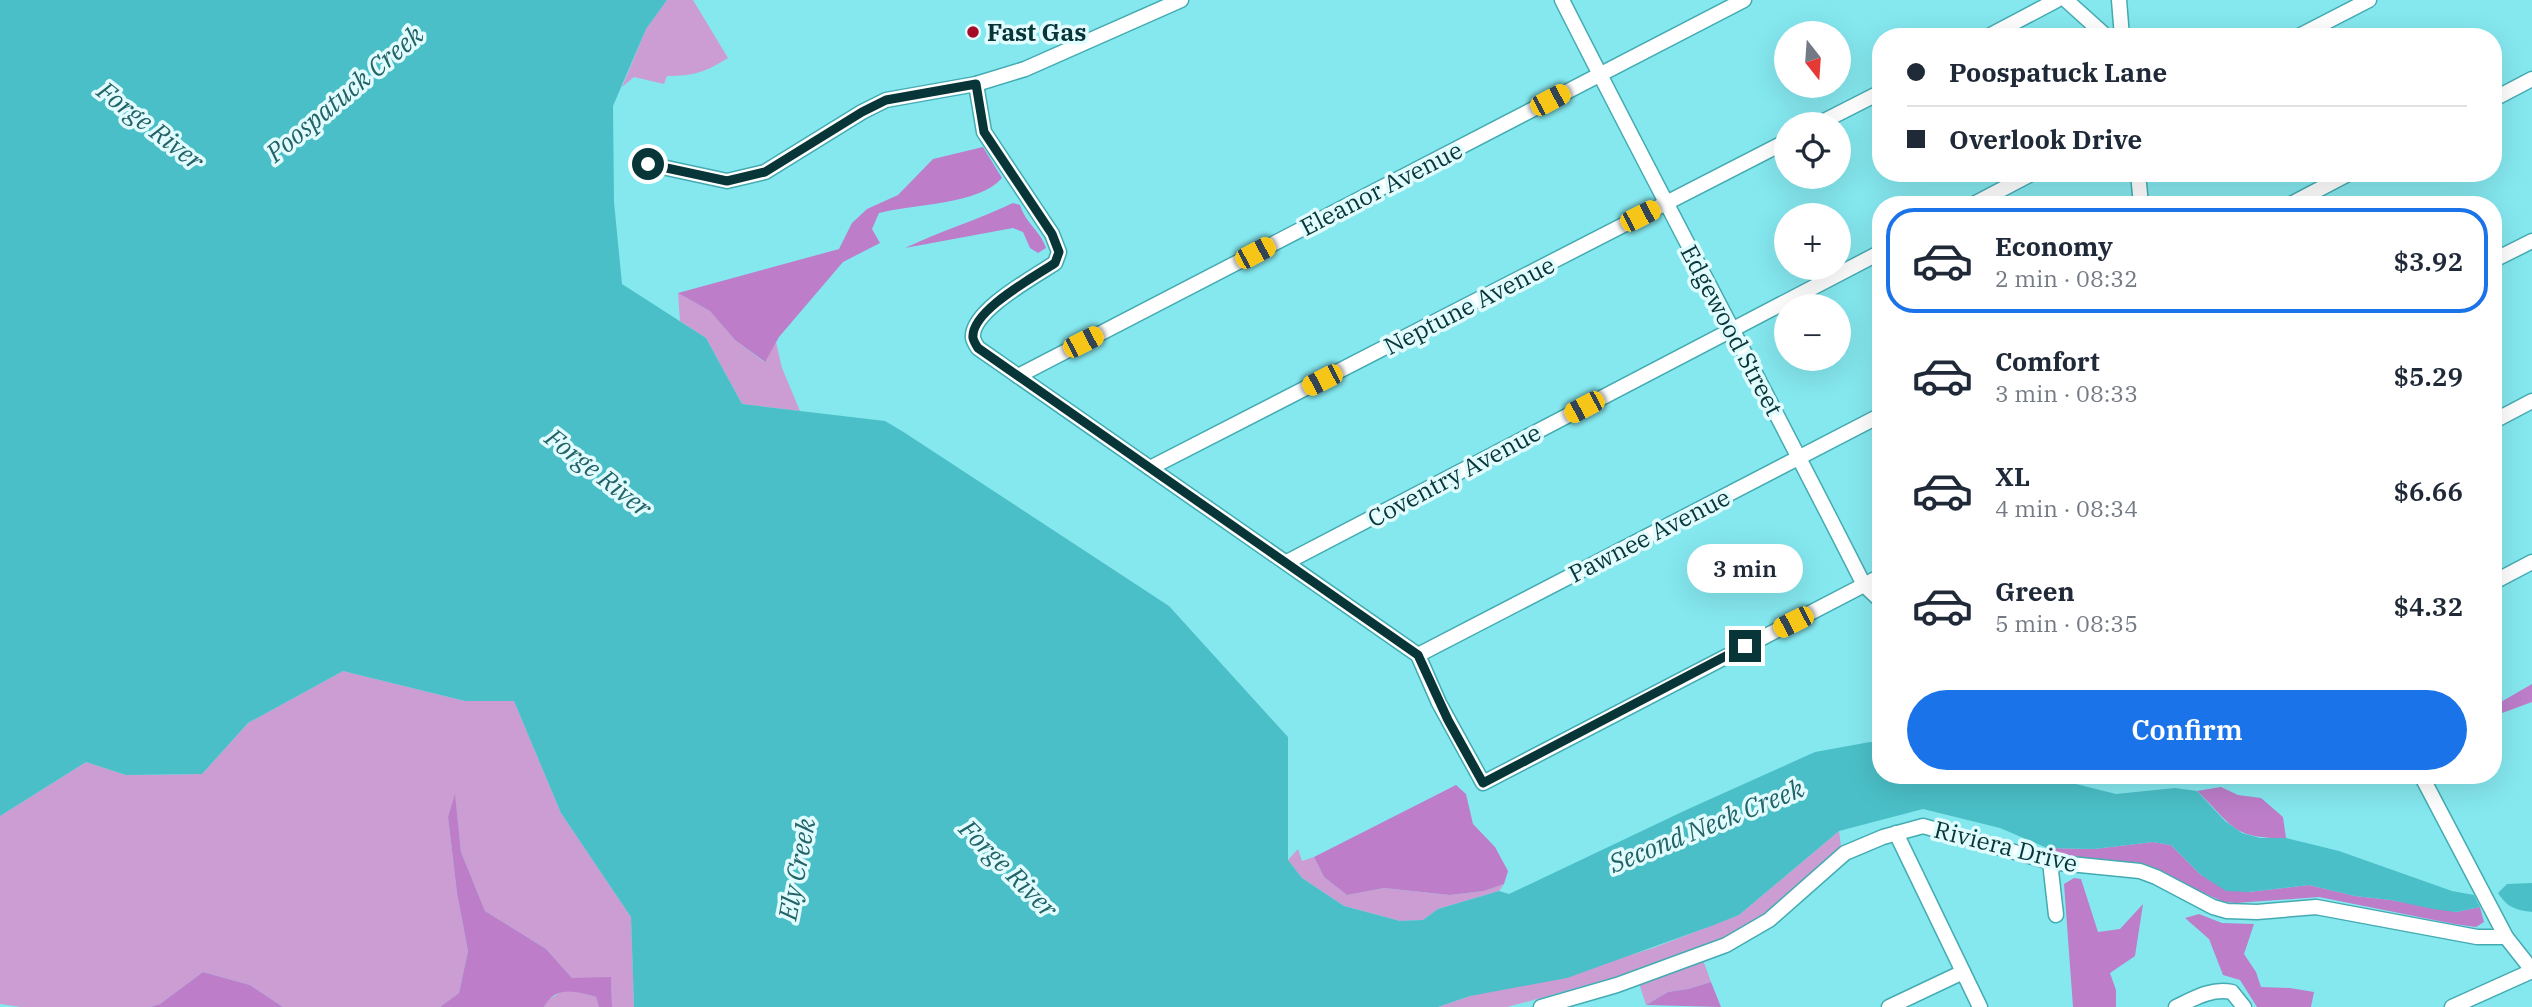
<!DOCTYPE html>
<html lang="en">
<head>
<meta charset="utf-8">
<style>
  body { margin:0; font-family:"IBM Plex Serif",serif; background:#f6f6f7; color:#1f2937; height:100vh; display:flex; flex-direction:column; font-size:26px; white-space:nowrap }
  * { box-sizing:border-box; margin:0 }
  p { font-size:23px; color:#747a83 }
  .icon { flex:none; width:38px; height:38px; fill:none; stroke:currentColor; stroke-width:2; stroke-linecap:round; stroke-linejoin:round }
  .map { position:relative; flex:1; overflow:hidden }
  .panel { position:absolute; left:1872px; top:196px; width:630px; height:588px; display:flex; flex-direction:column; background:#fff; border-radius:28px; box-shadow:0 7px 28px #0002 }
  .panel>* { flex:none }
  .guide { position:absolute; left:1872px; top:28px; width:630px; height:154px; border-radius:28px; box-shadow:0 7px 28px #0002; display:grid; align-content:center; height:154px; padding:0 35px; background:#fff }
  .needle { width:46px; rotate:163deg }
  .controls { position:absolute; left:1774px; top:21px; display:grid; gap:14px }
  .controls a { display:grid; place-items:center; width:77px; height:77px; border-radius:50%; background:#fff; box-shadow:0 7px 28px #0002; font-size:35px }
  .end { position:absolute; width:32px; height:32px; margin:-16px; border:9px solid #083538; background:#fff; box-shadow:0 0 0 4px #fff }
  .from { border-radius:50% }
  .bubble { position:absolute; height:49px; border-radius:24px; background:#fff; box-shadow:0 7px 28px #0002; font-size:23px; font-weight:600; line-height:49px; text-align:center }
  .car { position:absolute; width:21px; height:42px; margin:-21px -10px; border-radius:9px; box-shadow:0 0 5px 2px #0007; background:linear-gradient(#f5c518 24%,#345 0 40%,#f5c518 0 76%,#345 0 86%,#f5c518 0) }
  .guide b { display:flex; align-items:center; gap:24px; height:66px; font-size:26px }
  .guide b+b { border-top:2px solid #e0e1e3 }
  .guide i { width:18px; height:18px; background:#1f2937 }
  ul { padding:12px 0 0; list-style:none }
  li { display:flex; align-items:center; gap:21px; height:105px; margin:0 14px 10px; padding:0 21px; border:4px solid transparent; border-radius:28px }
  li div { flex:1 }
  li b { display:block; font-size:26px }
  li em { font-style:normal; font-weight:600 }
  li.current { border-color:#1a73e8 }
  li>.icon { width:63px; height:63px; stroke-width:1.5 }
  .button { display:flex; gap:14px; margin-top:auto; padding:14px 35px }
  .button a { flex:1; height:80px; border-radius:42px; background:#1a73e8; color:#fff; font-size:28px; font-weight:600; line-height:80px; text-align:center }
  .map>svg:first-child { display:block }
  .green { fill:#cb9dd3 }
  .forest { fill:#bd7dc9 }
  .water { fill:#4bbfc7 }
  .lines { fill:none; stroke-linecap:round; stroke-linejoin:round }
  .minor-casing { stroke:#45abb2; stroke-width:17 }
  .minor { stroke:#fff; stroke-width:14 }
  .route { stroke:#083538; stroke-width:9 }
  .poi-dot { fill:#a50b27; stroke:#e1fcfe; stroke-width:2.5 }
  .labels { text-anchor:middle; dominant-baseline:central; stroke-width:7; stroke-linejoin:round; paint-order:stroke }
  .poi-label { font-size:24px; font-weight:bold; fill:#083538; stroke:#e1fcfe; text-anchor:start }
  .street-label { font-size:24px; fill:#083538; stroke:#e1fcfe }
  .water-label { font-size:26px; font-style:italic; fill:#236267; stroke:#e1fcfe }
</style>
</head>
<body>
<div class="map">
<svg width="2532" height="1007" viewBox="0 0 2532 1007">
  <rect width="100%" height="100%" fill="#85e8ef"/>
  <!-- green -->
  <g class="green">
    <path d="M667,0h26l35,58c-22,14 -35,18 -61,18l-3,8 -30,-7 -12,10 24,-58z"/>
    <polygon points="678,293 710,311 735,340 764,362 776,342 782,368 800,411 742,404 706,338 680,321"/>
    <polygon points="343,671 465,701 514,701 561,813 631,917 634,1007 612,1007 611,978 572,978 546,949 485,911 461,852 455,796 448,817 457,893 468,951 459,993 440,1007 283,1007 250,985 203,972 160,1004 150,1007 21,1007 0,1004 0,816 86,762 126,775 202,774 248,723"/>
    <polygon points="1839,831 1841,846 1764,916 1725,938 1623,975 1530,1001 1507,1007 1438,1007 1470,996 1608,962 1653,948 1739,915"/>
    <polygon points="1298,849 1302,861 1314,857 1324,877 1347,895 1384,888 1450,895 1484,891 1504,884 1499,891 1438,909 1423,920 1400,921 1344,906 1302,878 1288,860"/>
    <polygon points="1703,960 1711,982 1688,989 1668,992 1646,1005 1639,983"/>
    <polygon points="562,991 576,991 596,997 599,1007 544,1007 547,1001"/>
  </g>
  <!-- forest -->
  <g class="forest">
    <path d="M983,147l19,31c-23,27 -89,26 -123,35l-7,16 8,14 -37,19 -64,75 -14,25 -30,-22 -25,-29 -32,-18 161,-44 13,-26 15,-14 31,-14 35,-36z"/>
    <path d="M1013,203l7,2c6,19 20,25 26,43l-8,5 -8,-5 -7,-16 -10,-4 -108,20c35,-17 73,-28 108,-45z"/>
    <polygon points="2532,684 2532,702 2494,716 2494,706"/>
    <polygon points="1456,785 1466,794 1473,824 1495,847 1508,871 1504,884 1484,891 1450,895 1384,888 1347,895 1324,877 1314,857"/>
    <path d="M2221,787l17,8 23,3 22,19 3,21c-55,1 -53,-13 -89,-47z"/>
    <path d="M455,794l6,58 24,59 61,38 26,29 39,-1 1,30h-13l-3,-10c-19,-6 -41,-12 -52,10h-104l19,-14 9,-42 -11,-58 -9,-76z"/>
    <polygon points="2153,842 2171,845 2201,875 2248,892 2309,885 2355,896 2391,900 2456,912 2480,907 2484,922 2476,927 2454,924 2319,897 2236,903 2224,902 2143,866 2056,855 2047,848 2094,849"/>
    <polygon points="2074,878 2081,879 2098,932 2120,929 2143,904 2135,956 2110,973 2116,990 2116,1007 2073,1007 2064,884"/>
    <polygon points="2199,914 2222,923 2254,924 2244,954 2256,972 2261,987 2290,988 2314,992 2311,1007 2257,1007 2240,980 2223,975 2209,939 2185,918"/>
    <polygon points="203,972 250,985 283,1007 150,1007 160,1004"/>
    <polygon points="1711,982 1721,1007 1646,1005 1668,992 1688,989"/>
  </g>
  <!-- water -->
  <g class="water">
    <polygon points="0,0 667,0 646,29 613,106 614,202 622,284 706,338 742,404 885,421 902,431 1169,606 1288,737 1288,860 1302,878 1344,906 1400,921 1423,920 1438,909 1499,891 1509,894 1686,810 1815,752 1870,742 1881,744 1881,775 2041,775 2043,781 2072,783 2116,794 2175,788 2197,791 2225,821 2242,833 2260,838 2286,838 2339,851 2452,891 2474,895 2480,907 2456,912 2433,909 2391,900 2355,896 2309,885 2248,892 2226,891 2201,875 2171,845 2153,842 2094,849 2047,848 2000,828 1923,809 1839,831 1739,915 1714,925 1567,978 1470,996 1438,1007 634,1007 631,917 561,813 514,701 465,701 343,671 248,723 202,774 126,775 86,762 0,816"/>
    <path d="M2532,883v29c-17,-2 -25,-5 -34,-19l9,-9z"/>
  </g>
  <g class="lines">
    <!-- minor casing -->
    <g class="minor-casing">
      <g id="minor">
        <path d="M1562,0c99,196 203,389 302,585l17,-9"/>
        <polyline points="2066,0 2107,37"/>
        <polyline points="2119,0 2122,37"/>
        <polyline points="1987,37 2057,0"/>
        <polyline points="2297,37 2369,0"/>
        <path d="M976,84l8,48 68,102 7,18 -4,11c-19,13 -85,48 -82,75 1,4 3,7 5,10l440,307 21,48 44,80 381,-198 17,16"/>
        <polyline points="2494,99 2532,79"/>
        <polyline points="1818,124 1881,92"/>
        <polyline points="648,164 727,181 765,172 862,112 886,100 976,84 1025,69 1181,0"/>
        <polyline points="2138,173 2141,205"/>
        <polyline points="1972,205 2033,173"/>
        <polyline points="2289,205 2350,173"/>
        <polyline points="2494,260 2532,241"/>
        <polyline points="1018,376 1744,0"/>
        <polyline points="2494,421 2532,401"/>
        <polyline points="1150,468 1787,141"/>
        <polyline points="1287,562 1881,252"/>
        <polyline points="2494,582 2532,562"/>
        <polyline points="1418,655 1881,415"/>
        <polyline points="2421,775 2506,937 2532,970"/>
        <polyline points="1896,833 1980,1007"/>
        <polyline points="2050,862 2056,915"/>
        <polyline points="1541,1007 1617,985 1726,945 1769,920 1845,853 1883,837 1923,826 2050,862 2140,871 2156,877 2213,907 2227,911 2257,912 2316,907 2477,937 2506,937"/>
        <polyline points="1889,1007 1963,972"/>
        <path d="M2176,1007c19,-9 35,-19 56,-15l12,15"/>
        <polyline points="2452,1007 2532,971"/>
      </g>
    </g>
    <!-- minor -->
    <use href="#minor" class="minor"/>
  </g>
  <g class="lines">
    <!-- route -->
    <path class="route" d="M648,164l79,17 38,-9 97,-60 24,-12 90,-16 8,48 68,102 7,18 -4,11c-19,13 -85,48 -82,75 1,4 3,7 5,10l440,307 30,65 35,63 262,-137"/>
  </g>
  <!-- markers -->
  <circle class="poi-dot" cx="973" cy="32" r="7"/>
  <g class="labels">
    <!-- poi labels -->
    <g class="poi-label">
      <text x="987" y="32">Fast Gas</text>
    </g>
    <!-- street labels -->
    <g class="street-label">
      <text transform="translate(1381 188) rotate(-27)">Eleanor Avenue</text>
      <text transform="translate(1469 305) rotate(-27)">Neptune Avenue</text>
      <text transform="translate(1732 330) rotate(62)">Edgewood Street</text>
      <text transform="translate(1454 475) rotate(-28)">Coventry Avenue</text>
      <text transform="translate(1649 535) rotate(-27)">Pawnee Avenue</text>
      <text transform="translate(2006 846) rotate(14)">Riviera Drive</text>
    </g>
    <!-- water labels -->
    <g class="water-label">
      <text transform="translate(344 93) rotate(-40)">Poospatuck Creek</text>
      <text transform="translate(151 125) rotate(38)">Forge River</text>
      <text transform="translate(599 472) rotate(38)">Forge River</text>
      <text transform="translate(1706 825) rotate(-22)">Second Neck Creek</text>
      <text transform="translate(1009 868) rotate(45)">Forge River</text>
      <text transform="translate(796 869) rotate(-79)">Ely Creek</text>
    </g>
  </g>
</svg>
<div class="controls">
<a><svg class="needle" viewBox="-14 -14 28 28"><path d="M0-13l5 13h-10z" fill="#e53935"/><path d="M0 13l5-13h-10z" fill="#747a83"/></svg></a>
<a><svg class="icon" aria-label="locate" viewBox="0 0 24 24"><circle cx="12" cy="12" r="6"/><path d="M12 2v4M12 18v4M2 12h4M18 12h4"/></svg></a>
<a>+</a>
<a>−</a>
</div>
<i class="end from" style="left:648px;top:164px"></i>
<i class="end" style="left:1745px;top:646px"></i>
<div class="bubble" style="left:1687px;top:544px;width:116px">3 min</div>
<i class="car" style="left:1550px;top:100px;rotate:62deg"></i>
<i class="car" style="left:1640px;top:216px;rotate:63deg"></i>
<i class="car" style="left:1255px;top:253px;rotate:62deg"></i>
<i class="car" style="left:1083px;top:342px;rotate:63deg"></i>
<i class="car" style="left:1322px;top:380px;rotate:243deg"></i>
<i class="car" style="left:1584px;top:407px;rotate:242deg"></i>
<i class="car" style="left:1793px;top:622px;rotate:243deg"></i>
<div class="guide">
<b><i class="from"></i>Poospatuck Lane</b>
<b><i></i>Overlook Drive</b>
</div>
<section class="panel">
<ul>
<li class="current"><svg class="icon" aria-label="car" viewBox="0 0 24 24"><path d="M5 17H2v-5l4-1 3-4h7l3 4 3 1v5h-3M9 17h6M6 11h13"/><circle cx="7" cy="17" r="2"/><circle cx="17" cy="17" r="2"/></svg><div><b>Economy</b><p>2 min · 08:32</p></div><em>$3.92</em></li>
<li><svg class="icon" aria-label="car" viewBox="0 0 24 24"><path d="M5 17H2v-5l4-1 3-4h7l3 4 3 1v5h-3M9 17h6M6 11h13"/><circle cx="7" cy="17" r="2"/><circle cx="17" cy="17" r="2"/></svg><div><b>Comfort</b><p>3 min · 08:33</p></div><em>$5.29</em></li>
<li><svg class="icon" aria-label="car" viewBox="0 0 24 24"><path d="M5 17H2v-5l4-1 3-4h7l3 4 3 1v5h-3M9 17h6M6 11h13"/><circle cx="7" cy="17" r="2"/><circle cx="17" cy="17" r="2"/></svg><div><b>XL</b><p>4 min · 08:34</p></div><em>$6.66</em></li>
<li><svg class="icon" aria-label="car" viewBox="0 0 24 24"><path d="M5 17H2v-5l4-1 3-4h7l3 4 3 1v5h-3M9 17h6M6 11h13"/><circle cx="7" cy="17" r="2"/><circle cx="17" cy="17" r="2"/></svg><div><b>Green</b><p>5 min · 08:35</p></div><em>$4.32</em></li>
</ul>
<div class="button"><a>Confirm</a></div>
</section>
</div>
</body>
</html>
